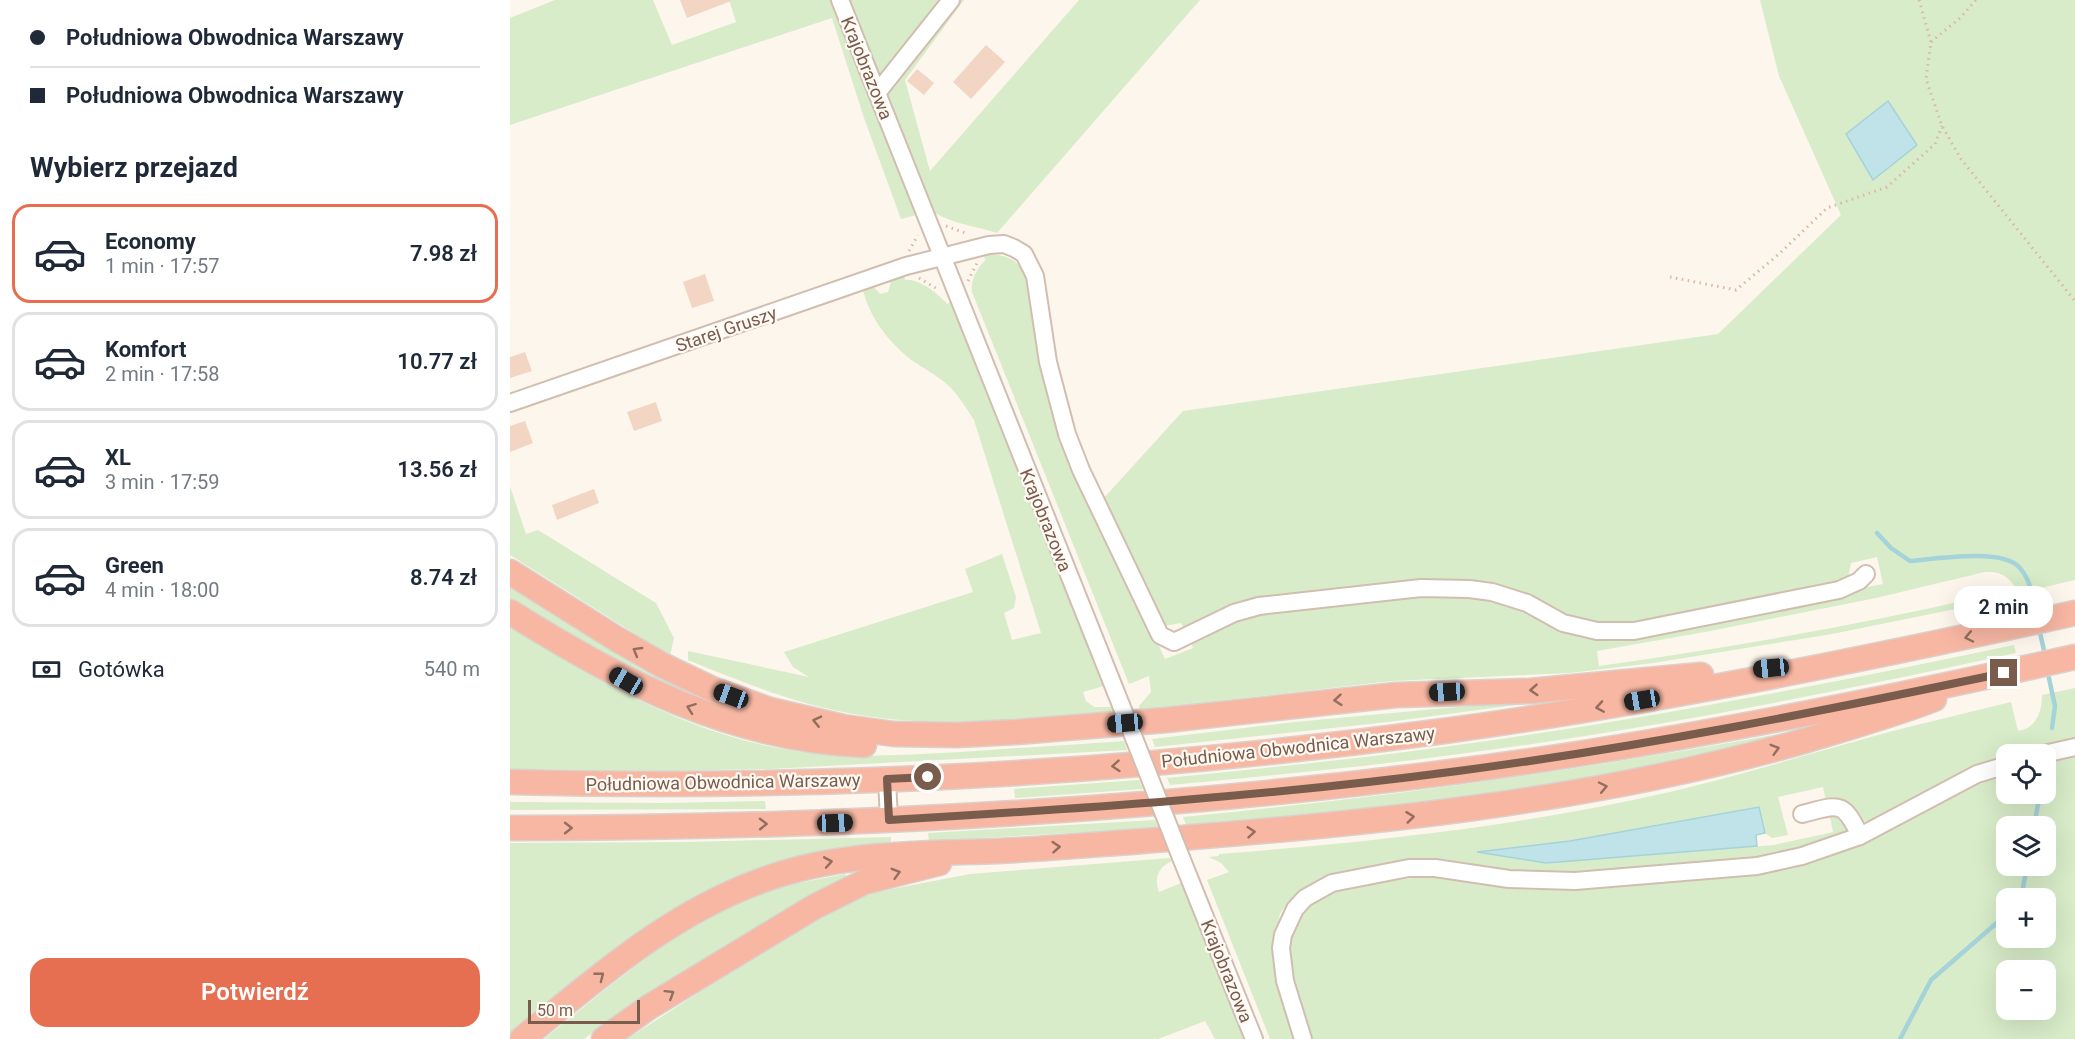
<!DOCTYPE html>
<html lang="pl">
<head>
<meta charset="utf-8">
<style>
  body { margin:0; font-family:Roboto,sans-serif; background:#f2f2f3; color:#1f2937; height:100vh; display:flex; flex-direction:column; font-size:22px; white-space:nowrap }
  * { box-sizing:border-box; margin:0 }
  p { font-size:20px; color:#747a83 }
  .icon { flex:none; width:33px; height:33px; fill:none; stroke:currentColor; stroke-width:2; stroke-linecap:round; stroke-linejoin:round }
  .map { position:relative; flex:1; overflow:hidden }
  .panel { display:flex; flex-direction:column; background:#fff; width:510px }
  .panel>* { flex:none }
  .banner { display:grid; align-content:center; height:132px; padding:0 30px; background:#fff }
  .buttons { position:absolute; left:1486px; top:744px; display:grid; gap:12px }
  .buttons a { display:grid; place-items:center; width:60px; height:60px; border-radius:12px; background:#fff; box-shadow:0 6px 24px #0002; font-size:30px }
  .scale { position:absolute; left:18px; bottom:15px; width:112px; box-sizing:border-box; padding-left:6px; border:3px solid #7a5c4d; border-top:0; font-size:16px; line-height:21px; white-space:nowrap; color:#7a5c4d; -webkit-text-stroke:4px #fffaf3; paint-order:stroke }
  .end { position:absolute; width:27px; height:27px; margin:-14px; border:8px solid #7a5c4d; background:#fff; box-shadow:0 0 0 3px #fff }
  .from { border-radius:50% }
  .bubble { position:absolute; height:42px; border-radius:18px; background:#fff; box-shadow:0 6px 24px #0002; font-size:20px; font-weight:600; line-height:42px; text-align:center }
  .car { position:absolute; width:18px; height:36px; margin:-18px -9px; border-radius:8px; box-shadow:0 0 4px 2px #0007; background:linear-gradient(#222 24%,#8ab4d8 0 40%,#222 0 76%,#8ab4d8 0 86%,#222 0) }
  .banner b { display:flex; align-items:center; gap:21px; height:57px; font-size:22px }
  .banner b+b { border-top:2px solid #e0e1e3 }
  .banner i { width:15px; height:15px; background:#1f2937 }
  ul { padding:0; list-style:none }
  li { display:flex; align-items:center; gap:18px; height:99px; margin:0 12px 9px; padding:0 18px; border:3px solid #e0e1e3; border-radius:18px }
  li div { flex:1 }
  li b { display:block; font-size:22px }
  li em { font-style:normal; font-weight:600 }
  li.on { border-color:#e76f51 }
  li>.icon { width:54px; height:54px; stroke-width:1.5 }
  h2 { padding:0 30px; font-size:27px; line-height:72px }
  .pay { display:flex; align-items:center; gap:15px; height:66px; padding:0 30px; font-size:22px }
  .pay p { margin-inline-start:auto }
  .primary-button { display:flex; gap:12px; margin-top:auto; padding:12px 30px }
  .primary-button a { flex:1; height:69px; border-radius:18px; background:#e76f51; color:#fff; font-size:24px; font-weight:600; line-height:69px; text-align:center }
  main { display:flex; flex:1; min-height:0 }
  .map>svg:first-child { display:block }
  .green { fill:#d8ecc9; fill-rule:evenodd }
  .water { fill:#bfe3e8; stroke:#a5d3da; stroke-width:1.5 }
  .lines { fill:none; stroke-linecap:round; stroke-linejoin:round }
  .stream { stroke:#a5d3da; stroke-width:4.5 }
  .building { fill:#f3d5c3 }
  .minor-casing { stroke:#d1beb0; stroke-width:20 }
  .highway-casing { stroke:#dad1cd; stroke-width:27 }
  .path { stroke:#d9b8a5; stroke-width:3; stroke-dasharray:1.5 4.5; stroke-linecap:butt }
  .minor { stroke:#fff; stroke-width:16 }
  .highway { stroke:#f7b7a3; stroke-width:24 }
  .minor-bridge-casing { stroke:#d1beb0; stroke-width:20; stroke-linecap:butt }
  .minor-bridge { stroke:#fff; stroke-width:16 }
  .oneway { stroke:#936e5e }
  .route { stroke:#7a5c4d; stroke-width:8 }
  .labels { text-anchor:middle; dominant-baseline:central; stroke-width:4.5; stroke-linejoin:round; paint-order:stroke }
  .street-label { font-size:18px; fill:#7a5c4d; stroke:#fffaf3 }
</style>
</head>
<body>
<main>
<section class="panel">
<div class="banner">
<b><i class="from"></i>Południowa Obwodnica Warszawy</b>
<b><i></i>Południowa Obwodnica Warszawy</b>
</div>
<h2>Wybierz przejazd</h2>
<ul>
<li class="on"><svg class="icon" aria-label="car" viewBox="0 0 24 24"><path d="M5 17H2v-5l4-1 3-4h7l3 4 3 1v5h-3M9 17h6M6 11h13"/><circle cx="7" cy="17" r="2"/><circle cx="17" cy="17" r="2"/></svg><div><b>Economy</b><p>1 min · 17:57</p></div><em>7.98 zł</em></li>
<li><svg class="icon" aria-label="car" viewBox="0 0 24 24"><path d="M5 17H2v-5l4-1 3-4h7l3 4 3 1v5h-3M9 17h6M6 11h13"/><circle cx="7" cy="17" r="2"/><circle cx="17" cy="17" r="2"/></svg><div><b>Komfort</b><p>2 min · 17:58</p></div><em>10.77 zł</em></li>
<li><svg class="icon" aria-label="car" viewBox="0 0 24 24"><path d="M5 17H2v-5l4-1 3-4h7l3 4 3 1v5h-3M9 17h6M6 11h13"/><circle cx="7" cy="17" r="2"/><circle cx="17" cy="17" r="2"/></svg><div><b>XL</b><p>3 min · 17:59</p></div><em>13.56 zł</em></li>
<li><svg class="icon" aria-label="car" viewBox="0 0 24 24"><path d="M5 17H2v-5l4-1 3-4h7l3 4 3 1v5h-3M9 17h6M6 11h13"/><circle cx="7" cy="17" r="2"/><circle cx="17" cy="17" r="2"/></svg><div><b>Green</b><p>4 min · 18:00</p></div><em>8.74 zł</em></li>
</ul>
<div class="pay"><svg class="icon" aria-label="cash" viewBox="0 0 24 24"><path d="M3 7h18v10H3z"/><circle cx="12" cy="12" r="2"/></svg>Gotówka<p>540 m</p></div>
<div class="primary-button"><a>Potwierdź</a></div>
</section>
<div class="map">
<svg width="1565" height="1039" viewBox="0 0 1565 1039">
  <rect width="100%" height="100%" fill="#fdf6ec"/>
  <!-- green -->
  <g class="green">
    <path d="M45,0h98l19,45 64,-23 -7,-22h235l-59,80 25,91 149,-171h121l-203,233c-21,-7 -48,-10 -65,-22l-31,8 -37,-101 -32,-100 -322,107v-107z"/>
    <path d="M1250,0h315v580l-56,13c-9,-15 -16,-22 -34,-21l-109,26 -171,34 -108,19 2,15c129,-18 255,-40 381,-69h9l1,5 -158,32 -179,29 -83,10 -178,8 -252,29 -1,-4 12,-14 -2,-16 -20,8 -157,-392c-2,-10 5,-25 13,-31l-1,-7c28,1 36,6 46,33l19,111 13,45 22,52 51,98 30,66 28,-11 -3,-7 39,-21 27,-8 179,-22 56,5 34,12 29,16 19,7 42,5 268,-51 -6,-27 -26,6 -3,16 -10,7 -202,41h-38l-24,-5 -21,-8 -19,-12 -27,-10 -36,-8 -36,-3 -181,22 -70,27 -3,-7 -17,3 -6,-6 -56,-120 81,-89 535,-77 123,-119 -62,-139z"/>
    <path d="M394,275l1,5c13,-2 34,14 42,24l5,-2 152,384 -21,6 3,9 8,6h18l1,5c-85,8 -174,17 -260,2 -56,-10 -112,-32 -165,-54v-9l121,26 -16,-10 -9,-15 189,-60 -8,-23 37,-15 14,43 -2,11 -10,5 8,27 29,-7 -67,-213c-8,-12 -15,-24 -25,-34 -12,-11 -27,-18 -39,-27 -22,-18 -40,-41 -47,-69l11,-3 6,7 8,-2 3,-11z"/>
    <polygon points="0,486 16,534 28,530 146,603 164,638 160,656 0,555"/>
    <path d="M0,585l265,138c-40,-12 -83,-22 -122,-40 -49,-23 -97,-54 -143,-83z"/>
    <path d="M0,626c86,53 167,103 268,122 59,12 122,7 182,4 55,-4 109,-7 164,-11l3,9 -357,19 -111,2 -149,-2z"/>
    <path d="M1504,645l2,8c-184,40 -370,77 -557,101 -96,13 -192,22 -289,31l-3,-7c100,-10 199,-20 298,-34 184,-25 367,-61 549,-99z"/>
    <path d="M1565,688v51l-53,11 -61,23 -86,49 -13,-1 -36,-19 -3,-15 -45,10 10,38 -16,3 -7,-5 -6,-25 -189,33 -91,11 67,11 228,-18 59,-13 -4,-20 8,1 10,14 -1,5 -6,4 -60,18 -74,9 -146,11 -180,-8 -51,10 -28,14 -13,12 -8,12 -6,24v26l23,75h-27l-63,-159 22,-8 -8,-9 -12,-6 10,-1v-2c139,-11 277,-25 414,-54 83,-17 164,-43 245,-65 44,-12 89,-22 133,-33l7,29c18,-3 24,-18 24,-36z"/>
    <polygon points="1012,701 1013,704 878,722 645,747 642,739 785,722"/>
    <path d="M1280,732l1,4c-130,31 -268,56 -401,72 -68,8 -136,12 -204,17l-3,-8c204,-20 406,-48 607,-85z"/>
    <path d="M1565,753v286h-765l-16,-47 -6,-40 5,-26 8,-11 10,-11 16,-10 23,-7 70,-10h25l34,7 55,6 65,-2 156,-17 214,-88 38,-14v25h39v-34zM1497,826h39v40h-39zM1497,898h39v40h-39zM1497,970h39v40h-39z"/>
    <polygon points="629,780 633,789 505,798 504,789"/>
    <polygon points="255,801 256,809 0,810 0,802 153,803"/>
    <polygon points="645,820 648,828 419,841 418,833"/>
    <polygon points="381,837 381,844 247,870 200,889 148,921 0,1036 0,843 177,842"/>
    <path d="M660,858l2,3c-14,6 -18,17 -13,31l22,-9 64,156h-30l-10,-18 -47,18h-531l175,-113 24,-13 45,-20 99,-19z"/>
    <path d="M335,874l3,6 -74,37 -163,102 -27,20h-40c66,-52 128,-109 207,-142 30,-12 63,-17 94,-23z"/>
  </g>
  <!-- water -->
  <g class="water">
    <polygon points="1378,101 1407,145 1363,180 1336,134"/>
    <polygon points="1249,807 1255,833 1246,835 1247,846 1036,863 967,852 1060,841"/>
  </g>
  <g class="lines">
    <!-- stream -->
    <g class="stream">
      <path d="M1367,533l14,15 19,13c24,-2 92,-13 109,6 12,13 14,30 17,47"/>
      <polyline points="1529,628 1535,655"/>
      <polyline points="1537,669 1545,706 1542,728"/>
      <polyline points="1524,826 1530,794"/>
      <polyline points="1511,898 1517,866"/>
      <polyline points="1390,1039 1421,980 1497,914"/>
    </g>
  </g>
  <!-- building -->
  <g class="building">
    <polygon points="170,0 221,0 221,1 177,18"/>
    <polygon points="476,45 495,62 461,99 443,82"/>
    <polygon points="407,69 424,83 414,95 397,81"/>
    <polygon points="195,274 204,301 182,308 173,282"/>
    <polygon points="15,352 22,371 0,378 0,357"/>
    <polygon points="146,402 152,421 124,431 117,412"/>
    <polygon points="15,421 23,443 0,452 0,426"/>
    <polygon points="84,489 89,503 47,520 42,505"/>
  </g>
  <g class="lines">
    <!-- minor casing -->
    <g class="minor-casing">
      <g id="minor">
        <polyline points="330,0 611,705"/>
        <polyline points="367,93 441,0"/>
        <polyline points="0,403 396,266 479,245 494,244 504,248 514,254 525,276 538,362 557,434 571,470 650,635 664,642 724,613 749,606 911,588 959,589 982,592 1017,603 1053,623 1087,631 1124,631 1329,590 1349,581 1356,574"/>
        <polyline points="1534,754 1565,747"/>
        <polyline points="377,779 379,820"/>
        <path d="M1292,814c36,-9 41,-15 58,22"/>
        <polyline points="672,860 744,1039"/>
        <polyline points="793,1039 775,981 771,948 773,935 785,909 795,898 822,883 899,868 925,868 999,879 1065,881 1247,866 1292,856 1350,836 1467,774 1497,765"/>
      </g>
    </g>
    <!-- highway casing -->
    <g class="highway-casing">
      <g id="highway">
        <polyline points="0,572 105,638 152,665 202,689 260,710 333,727 384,734 447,735 506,732 656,720 886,695 1020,691 1191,675"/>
        <path d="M0,612c111,70 220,127 354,133"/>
        <path d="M0,782c312,8 624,-9 934,-51 212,-29 422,-72 631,-118"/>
        <path d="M0,828c317,0 635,-16 949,-57 207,-27 412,-68 616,-114"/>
        <path d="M12,1039c75,-61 148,-126 241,-159 76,-28 154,-26 235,-29 44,-2 89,-6 133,-9 229,-18 454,-38 676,-102 43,-13 86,-25 127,-41"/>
        <polyline points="94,1039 139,1007 304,907 354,882 429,863"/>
      </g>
    </g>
    <!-- path -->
    <g class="path">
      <polyline points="1409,0 1421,42 1416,79 1432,126 1451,159 1565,301"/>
      <polyline points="1421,42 1450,18 1466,0"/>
      <polyline points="436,226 458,234"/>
      <polyline points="399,251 408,235"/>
      <polyline points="1160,277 1226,290 1269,254 1317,208 1377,187 1425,144 1432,126"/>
      <polyline points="409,278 429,290"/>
      <polyline points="458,281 467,263"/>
    </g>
    <!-- minor -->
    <use href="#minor" class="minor"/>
    <!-- highway -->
    <use href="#highway" class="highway"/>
    <!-- minor-bridge casing -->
    <g class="minor-bridge-casing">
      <polyline id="minor-bridge" points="611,705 672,860"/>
    </g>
    <!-- minor-bridge -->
    <use href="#minor-bridge" class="minor-bridge"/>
  </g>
  <!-- one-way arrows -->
  <defs><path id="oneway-chevron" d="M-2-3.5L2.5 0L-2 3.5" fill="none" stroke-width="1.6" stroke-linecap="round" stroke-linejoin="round" transform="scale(1.5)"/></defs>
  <g class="oneway">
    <use href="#oneway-chevron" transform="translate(1459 637) rotate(168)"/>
    <use href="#oneway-chevron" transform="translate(127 651) rotate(-150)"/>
    <use href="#oneway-chevron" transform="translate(1024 690) rotate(176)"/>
    <use href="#oneway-chevron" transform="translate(828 700) rotate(175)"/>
    <use href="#oneway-chevron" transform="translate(1090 707) rotate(171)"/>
    <use href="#oneway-chevron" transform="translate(181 708) rotate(-160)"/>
    <use href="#oneway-chevron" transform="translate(307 721) rotate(-167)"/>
    <use href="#oneway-chevron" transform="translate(1265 749) rotate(-16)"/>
    <use href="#oneway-chevron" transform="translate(606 766) rotate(175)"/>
    <use href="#oneway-chevron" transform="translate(1093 787) rotate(-12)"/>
    <use href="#oneway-chevron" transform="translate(900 817) rotate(-7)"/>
    <use href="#oneway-chevron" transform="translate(253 824) rotate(-1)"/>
    <use href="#oneway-chevron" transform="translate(58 828)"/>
    <use href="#oneway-chevron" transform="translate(741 832) rotate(-5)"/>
    <use href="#oneway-chevron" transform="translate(546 847) rotate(-4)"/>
    <use href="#oneway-chevron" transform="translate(318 862) rotate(-10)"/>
    <use href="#oneway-chevron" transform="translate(386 873) rotate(-16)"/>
    <use href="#oneway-chevron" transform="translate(90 976) rotate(-38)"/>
    <use href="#oneway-chevron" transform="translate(160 994) rotate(-32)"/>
  </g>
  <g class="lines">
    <!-- route -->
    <path class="route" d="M418,777l-41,2 2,41c190,-11 381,-24 569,-49 184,-24 365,-60 546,-98"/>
  </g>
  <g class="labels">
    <!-- street labels -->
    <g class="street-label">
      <text transform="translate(357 68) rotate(68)">Krajobrazowa</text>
      <text transform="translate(216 329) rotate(-19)">Starej Gruszy</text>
      <text transform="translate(536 520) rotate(68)">Krajobrazowa</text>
      <text transform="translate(788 747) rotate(-6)">Południowa Obwodnica Warszawy</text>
      <text transform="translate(213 782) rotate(-1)">Południowa Obwodnica Warszawy</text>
      <text transform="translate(717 971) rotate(68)">Krajobrazowa</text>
    </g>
  </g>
</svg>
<div class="buttons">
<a><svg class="icon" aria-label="locate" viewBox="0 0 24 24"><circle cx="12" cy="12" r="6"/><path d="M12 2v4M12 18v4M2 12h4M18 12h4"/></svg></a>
<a><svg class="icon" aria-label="layers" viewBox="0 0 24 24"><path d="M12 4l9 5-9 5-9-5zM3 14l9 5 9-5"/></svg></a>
<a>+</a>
<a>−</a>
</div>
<div class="scale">50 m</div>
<i class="end from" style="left:418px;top:777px"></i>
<i class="end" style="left:1494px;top:673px"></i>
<div class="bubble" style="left:1444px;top:586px;width:99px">2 min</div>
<i class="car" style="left:1261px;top:668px;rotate:264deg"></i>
<i class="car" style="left:116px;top:681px;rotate:300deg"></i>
<i class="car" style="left:937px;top:692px;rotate:267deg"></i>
<i class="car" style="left:221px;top:696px;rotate:290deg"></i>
<i class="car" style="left:1132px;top:700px;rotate:261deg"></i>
<i class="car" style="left:615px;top:723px;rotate:265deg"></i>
<i class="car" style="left:325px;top:823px;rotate:88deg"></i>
</div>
</main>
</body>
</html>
